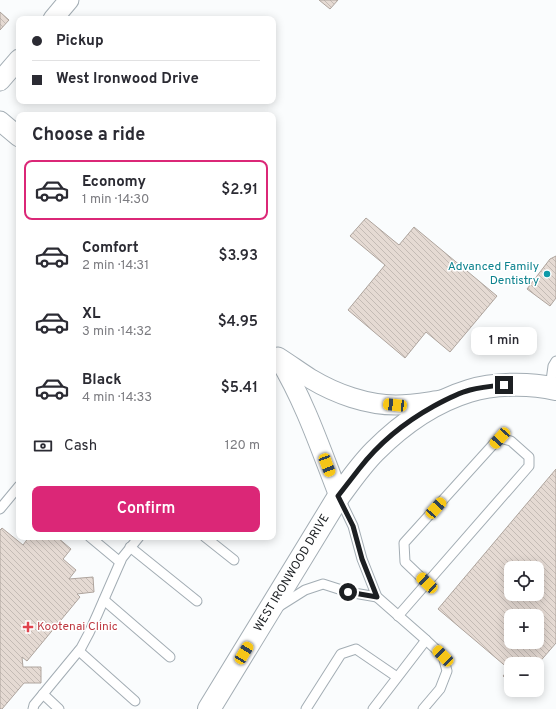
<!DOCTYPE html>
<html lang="en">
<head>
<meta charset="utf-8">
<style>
  body { margin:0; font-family:Overpass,sans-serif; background:#f2f2f3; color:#2b2b33; height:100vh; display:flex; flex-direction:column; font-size:15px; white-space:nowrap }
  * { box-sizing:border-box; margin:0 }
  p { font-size:13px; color:#7c7c81 }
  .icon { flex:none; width:22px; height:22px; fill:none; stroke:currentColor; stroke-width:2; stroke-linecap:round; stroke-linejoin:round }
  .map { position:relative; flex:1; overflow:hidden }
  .details { position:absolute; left:16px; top:112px; width:260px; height:428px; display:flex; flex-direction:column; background:#fff; border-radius:8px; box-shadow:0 2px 10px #0003 }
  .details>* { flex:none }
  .top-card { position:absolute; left:16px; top:16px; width:260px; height:88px; border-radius:8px; box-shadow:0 2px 10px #0003; display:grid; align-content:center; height:88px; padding:0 16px; background:#fff }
  .tools { position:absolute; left:504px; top:561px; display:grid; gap:8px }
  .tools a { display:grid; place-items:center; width:40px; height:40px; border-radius:8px; background:#fff; box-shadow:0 2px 10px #0003; font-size:20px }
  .end { position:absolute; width:18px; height:18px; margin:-9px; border:5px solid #1c1f22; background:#fff; box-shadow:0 0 0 2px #fff }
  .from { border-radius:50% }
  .bubble { position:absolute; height:28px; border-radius:8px; background:#fff; box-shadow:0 2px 10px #0003; font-size:13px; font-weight:600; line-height:28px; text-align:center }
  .car { position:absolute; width:12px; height:24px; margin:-12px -6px; border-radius:5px; box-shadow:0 0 3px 1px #0007; background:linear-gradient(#f5c518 24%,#345 0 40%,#f5c518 0 76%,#345 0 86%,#f5c518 0) }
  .top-card b { display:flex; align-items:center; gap:14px; height:38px; font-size:15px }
  .top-card b+b { border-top:1px solid #e1e1e2 }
  .top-card i { width:10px; height:10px; background:#2b2b33 }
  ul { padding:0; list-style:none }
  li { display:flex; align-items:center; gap:12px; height:60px; margin:0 8px 6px; padding:0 8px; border:2px solid transparent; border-radius:8px }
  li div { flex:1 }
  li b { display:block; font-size:15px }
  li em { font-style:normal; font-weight:600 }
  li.active { border-color:#db2777 }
  li>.icon { width:36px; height:36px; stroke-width:1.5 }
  h2 { padding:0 16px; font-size:18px; line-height:48px }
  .pay { display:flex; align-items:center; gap:10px; height:44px; padding:0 16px; font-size:15px }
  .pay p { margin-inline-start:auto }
  .cta { display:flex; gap:8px; margin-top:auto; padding:8px 16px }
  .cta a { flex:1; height:46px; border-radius:8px; background:#db2777; color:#fff; font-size:16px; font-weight:600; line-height:46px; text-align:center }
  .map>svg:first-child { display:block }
  .building { fill:url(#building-back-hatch); stroke:#aea49d; fill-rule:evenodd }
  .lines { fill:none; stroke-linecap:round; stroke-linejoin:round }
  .service-casing { stroke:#a3adb4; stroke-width:11 }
  .minor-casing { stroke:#a3adb4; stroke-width:21 }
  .tertiary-casing { stroke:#a3adb4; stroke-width:24 }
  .service { stroke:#fff; stroke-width:9 }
  .minor { stroke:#fff; stroke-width:19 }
  .tertiary { stroke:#fff; stroke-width:22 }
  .route { stroke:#1c1f22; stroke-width:5 }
  .culture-dot { fill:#0f9aa8; stroke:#fff; stroke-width:1.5 }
  .health-dot { fill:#e0444e; stroke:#fff; stroke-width:1.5 }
  .labels { text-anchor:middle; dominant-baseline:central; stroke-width:3; stroke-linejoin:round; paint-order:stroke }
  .culture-label { font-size:12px; fill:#0d838f; stroke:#fff; text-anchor:end }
  .street-label { font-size:12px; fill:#1c1f22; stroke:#fff }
  .health-label { font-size:12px; fill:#be3a42; stroke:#fff; text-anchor:start }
</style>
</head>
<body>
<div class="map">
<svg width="556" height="709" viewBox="0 0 556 709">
  <defs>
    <pattern id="building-back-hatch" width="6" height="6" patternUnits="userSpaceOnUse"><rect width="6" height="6" fill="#e5dad3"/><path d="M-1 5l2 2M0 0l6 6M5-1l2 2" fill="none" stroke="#c4bbb5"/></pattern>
  </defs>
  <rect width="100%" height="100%" fill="#fafcfd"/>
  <!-- building -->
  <g class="building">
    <polygon points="319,0 338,0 330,9"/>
    <polygon points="0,12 9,20 0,30"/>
    <polygon points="366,218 399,245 414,227 497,296 450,352 426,332 405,358 348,310 385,265 350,236"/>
    <polygon points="556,256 556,298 550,306 527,289 550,259"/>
    <path d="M556,469v174l-19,22v-1h-26v19l-8,-7 6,-7 -71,-60zM511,568h26v26h-26zM511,616h26v26h-26z"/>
    <polygon points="2,528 23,545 29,537 43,537 44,538 45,537 57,537 71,549 63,559 76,570 69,579 93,577 94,592 77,594 80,597 27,661 22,657 23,667 41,667 41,683 24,683 2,709 0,709 0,530"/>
  </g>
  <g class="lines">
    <!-- service casing -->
    <g class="service-casing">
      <g id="service">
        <polyline points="550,388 553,366 556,361"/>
        <polyline points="339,497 353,526 362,559 377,597 426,640 443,656 447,671 440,689 423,709"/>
        <polyline points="0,509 19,486"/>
        <polyline points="90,537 120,562"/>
        <polyline points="205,537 234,560"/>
        <polyline points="130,547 197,601"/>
        <polyline points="104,600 170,657"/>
        <polyline points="278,607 305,590 323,584 348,592 377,597"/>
        <polyline points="398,616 529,466 529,457 511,441 499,438 404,543 405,562 427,583"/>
        <polyline points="79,651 135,701"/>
        <polyline points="43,694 59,709"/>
        <polyline points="33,709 34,705 81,648 89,633 98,613 122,558 139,537"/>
        <polyline points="306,709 341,654 356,649 397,677"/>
        <polyline points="373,709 426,640"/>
      </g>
    </g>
    <!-- minor casing -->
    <g class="minor-casing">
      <g id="minor">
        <polyline points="53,19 69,0"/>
        <polyline points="0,81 19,59"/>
        <polyline points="0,121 19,137"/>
        <path d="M278,357c11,7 22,15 33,22 25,15 56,26 85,26 16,0 31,-3 46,-5"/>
        <path d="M279,359c26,43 42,91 60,137"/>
      </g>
    </g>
    <!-- tertiary casing -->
    <g class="tertiary-casing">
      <path id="tertiary" d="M209,709l130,-213c11,-15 22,-31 36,-45 26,-26 58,-49 94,-60 25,-8 62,-8 87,-2"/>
    </g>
    <!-- service -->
    <use href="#service" class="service"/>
    <!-- minor -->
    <use href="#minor" class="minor"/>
    <!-- tertiary -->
    <use href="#tertiary" class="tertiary"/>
  </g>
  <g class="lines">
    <!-- route -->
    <path class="route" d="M348,592l29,5 -15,-38 -9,-33 -15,-30c7,-9 14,-18 21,-27 20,-26 46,-47 75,-63 11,-6 24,-13 36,-16 11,-3 23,-4 34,-5"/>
  </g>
  <!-- markers -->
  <circle class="culture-dot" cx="547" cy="274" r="4"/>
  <path class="health-dot" d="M26 621h4v4h4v4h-4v4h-4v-4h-4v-4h4z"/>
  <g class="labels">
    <!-- culture labels -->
    <g class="culture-label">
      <text x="539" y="267">Advanced Family<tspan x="539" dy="14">Dentistry</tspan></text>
    </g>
    <!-- street labels -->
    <g class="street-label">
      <text transform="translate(292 573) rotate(-59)">WEST IRONWOOD DRIVE</text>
    </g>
    <!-- health labels -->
    <g class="health-label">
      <text x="37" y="627">Kootenai Clinic</text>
    </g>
  </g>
</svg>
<div class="tools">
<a><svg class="icon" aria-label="locate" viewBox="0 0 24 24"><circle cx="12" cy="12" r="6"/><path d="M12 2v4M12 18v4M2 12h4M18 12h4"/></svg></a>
<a>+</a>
<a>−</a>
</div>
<i class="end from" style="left:348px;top:592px"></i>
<i class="end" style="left:504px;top:385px"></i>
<div class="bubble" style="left:471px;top:327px;width:66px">1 min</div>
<i class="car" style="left:395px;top:405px;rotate:276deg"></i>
<i class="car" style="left:500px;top:438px;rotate:222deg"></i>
<i class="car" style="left:327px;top:465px;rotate:159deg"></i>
<i class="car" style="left:436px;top:508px;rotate:42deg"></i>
<i class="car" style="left:427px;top:583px;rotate:313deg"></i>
<i class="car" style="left:244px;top:653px;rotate:31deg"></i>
<i class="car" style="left:443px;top:656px;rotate:315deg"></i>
<div class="top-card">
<b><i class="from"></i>Pickup</b>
<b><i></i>West Ironwood Drive</b>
</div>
<section class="details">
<h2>Choose a ride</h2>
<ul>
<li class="active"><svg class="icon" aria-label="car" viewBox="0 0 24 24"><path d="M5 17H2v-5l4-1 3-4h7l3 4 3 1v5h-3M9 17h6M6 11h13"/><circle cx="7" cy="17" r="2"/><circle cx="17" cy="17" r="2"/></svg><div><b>Economy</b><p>1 min · 14:30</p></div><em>$2.91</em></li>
<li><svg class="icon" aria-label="car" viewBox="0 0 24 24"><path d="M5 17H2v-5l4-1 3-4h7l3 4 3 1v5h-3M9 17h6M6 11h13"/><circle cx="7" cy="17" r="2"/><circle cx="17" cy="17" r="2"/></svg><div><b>Comfort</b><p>2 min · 14:31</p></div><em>$3.93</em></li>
<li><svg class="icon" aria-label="car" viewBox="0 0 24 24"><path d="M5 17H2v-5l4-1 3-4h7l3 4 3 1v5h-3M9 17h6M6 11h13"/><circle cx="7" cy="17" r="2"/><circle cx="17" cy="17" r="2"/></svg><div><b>XL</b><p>3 min · 14:32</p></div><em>$4.95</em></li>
<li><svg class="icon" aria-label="car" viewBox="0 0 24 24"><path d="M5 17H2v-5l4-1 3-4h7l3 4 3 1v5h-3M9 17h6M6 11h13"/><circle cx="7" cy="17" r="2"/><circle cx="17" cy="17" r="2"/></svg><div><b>Black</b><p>4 min · 14:33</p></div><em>$5.41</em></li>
</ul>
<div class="pay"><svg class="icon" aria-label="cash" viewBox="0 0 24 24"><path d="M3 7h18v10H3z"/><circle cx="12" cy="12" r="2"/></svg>Cash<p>120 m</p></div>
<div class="cta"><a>Confirm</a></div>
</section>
</div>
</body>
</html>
